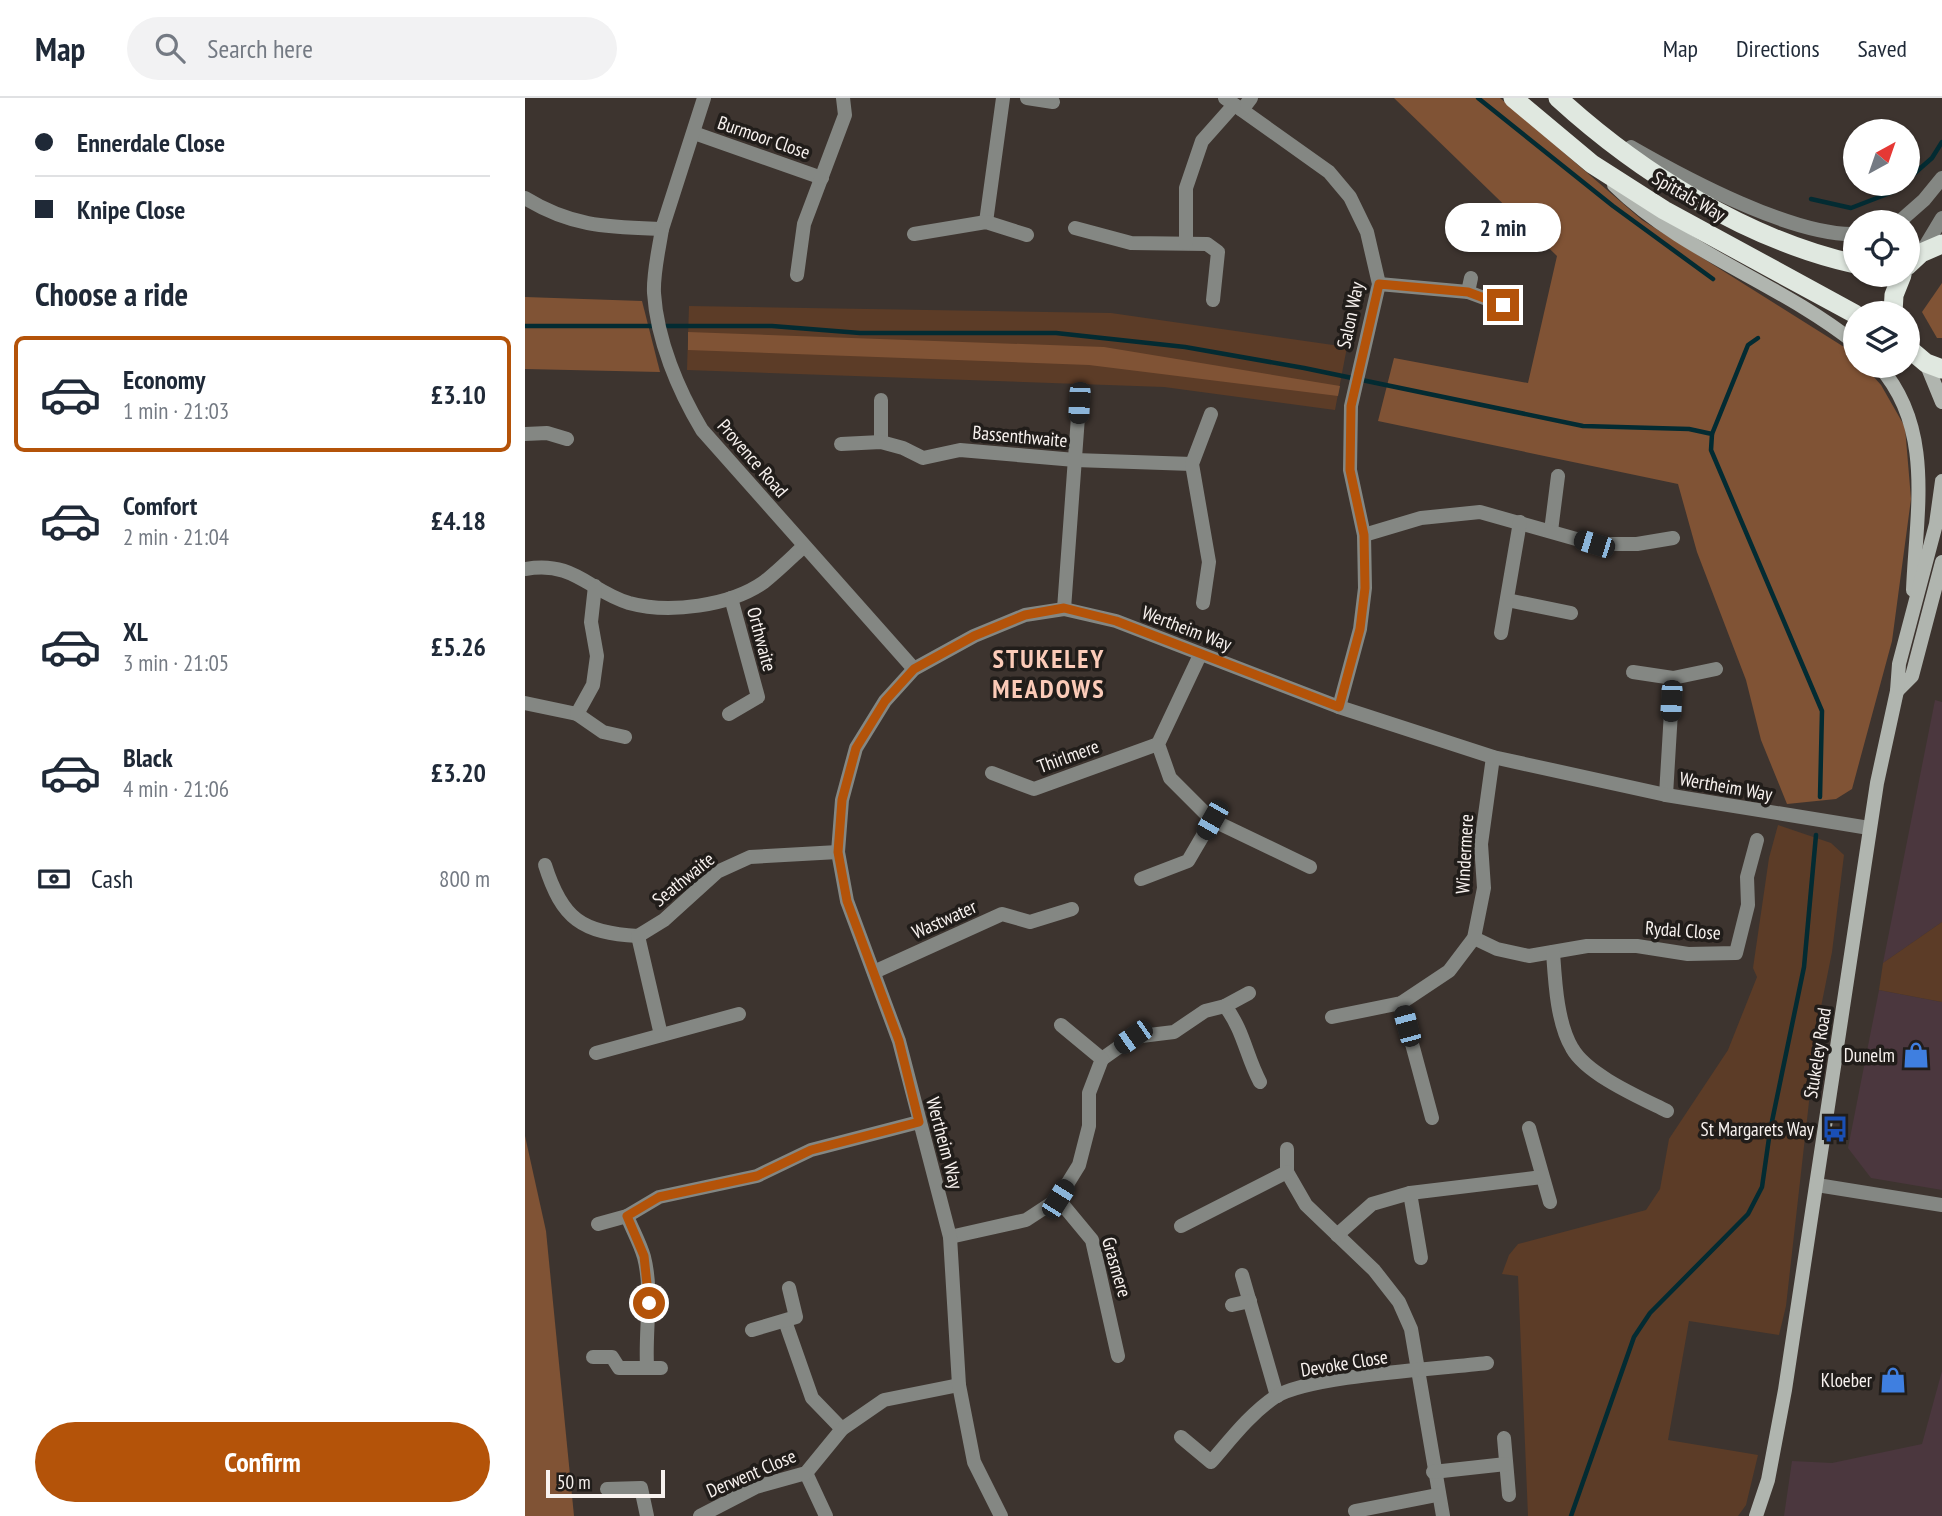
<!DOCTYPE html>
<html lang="en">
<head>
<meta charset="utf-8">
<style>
  body { margin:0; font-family:"PT Sans Narrow",sans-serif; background:#f2f2f3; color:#1f2937; height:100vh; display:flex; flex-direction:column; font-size:26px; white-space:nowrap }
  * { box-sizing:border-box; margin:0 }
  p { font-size:23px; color:#747a83 }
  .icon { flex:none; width:38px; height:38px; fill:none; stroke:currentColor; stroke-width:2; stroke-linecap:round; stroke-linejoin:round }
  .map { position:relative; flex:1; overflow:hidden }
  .details { display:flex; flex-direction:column; background:#fff; width:525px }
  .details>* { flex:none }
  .banner { display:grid; align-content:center; height:154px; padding:0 35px; background:#fff }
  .needle { width:46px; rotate:40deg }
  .buttons { position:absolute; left:1318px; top:21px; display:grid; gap:14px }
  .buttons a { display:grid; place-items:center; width:77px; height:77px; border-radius:50%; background:#fff; box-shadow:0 2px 5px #0004; font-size:35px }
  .scale { position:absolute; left:21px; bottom:18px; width:119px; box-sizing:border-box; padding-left:7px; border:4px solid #f8f2ef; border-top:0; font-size:19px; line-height:24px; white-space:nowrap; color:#f8f2ef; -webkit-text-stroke:5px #211d1a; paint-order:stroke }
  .end { position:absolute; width:32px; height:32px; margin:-16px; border:9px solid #b45309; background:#fff; box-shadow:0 0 0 4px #fff }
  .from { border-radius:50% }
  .bubble { position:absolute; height:49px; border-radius:24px; background:#fff; box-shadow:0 2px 5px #0004; font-size:23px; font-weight:700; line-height:49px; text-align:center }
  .car { position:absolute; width:21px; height:42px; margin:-21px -10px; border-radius:9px; box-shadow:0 0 5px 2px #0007; background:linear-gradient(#222 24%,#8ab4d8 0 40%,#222 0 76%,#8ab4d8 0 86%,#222 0) }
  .banner b { display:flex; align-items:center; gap:24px; height:66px; font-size:26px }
  .banner b+b { border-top:2px solid #e0e1e3 }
  .banner i { width:18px; height:18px; background:#1f2937 }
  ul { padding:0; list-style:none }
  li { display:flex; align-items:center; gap:21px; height:116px; margin:0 14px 10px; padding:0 21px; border:4px solid transparent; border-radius:10px }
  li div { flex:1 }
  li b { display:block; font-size:26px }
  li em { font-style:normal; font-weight:700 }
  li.current { border-color:#b45309 }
  li>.icon { width:63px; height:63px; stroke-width:1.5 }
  h2 { padding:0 35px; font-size:32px; line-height:84px }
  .pay { display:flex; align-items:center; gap:18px; height:77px; padding:0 35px; font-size:26px }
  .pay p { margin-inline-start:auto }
  .button { display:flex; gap:14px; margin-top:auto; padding:14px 35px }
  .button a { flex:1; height:80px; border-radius:42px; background:#b45309; color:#fff; font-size:28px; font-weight:700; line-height:80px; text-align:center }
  header { display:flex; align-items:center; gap:42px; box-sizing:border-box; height:98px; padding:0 35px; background:#fff; border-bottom:2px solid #e0e1e3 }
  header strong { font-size:33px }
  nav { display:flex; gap:38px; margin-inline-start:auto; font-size:24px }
  .search { width:490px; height:63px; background:#f2f2f3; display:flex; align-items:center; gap:18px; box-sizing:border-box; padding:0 24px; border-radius:38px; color:#747a83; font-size:26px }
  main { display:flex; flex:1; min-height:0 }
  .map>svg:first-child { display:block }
  .commercial { fill:#4b373e }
  .green { fill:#5c3c27 }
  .forest { fill:#805335 }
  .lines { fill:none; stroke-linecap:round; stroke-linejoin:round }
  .stream { stroke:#032b32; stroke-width:4.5 }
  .minor { stroke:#848783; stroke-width:14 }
  .tertiary { stroke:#848783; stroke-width:14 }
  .secondary { stroke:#b0b5af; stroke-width:14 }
  .trunk { stroke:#e0e8e0; stroke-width:19 }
  .route { stroke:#b45309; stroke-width:9 }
  .labels { text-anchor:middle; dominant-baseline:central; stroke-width:7; stroke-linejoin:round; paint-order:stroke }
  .street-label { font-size:19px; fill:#f8f2ef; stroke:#211d1a }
  .poi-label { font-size:19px; fill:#f8f2ef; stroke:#211d1a; text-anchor:end }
  .district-label { font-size:26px; font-weight:bold; letter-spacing:2px; fill:#fbcbb8; stroke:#211d1a }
</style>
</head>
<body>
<header>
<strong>Map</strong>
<div class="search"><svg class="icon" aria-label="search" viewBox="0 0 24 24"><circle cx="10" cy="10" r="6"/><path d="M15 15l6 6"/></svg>Search here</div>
<nav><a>Map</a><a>Directions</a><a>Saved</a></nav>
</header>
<main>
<section class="details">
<div class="banner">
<b><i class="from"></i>Ennerdale Close</b>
<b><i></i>Knipe Close</b>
</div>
<h2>Choose a ride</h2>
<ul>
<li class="current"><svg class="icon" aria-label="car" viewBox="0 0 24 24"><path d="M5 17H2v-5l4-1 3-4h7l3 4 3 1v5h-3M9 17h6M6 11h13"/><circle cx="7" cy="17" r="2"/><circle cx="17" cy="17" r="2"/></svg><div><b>Economy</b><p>1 min · 21:03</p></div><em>£3.10</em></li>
<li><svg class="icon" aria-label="car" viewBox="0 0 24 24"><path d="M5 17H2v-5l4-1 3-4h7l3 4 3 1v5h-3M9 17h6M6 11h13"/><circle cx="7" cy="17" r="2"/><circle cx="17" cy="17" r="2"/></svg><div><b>Comfort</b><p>2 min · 21:04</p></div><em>£4.18</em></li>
<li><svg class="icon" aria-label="car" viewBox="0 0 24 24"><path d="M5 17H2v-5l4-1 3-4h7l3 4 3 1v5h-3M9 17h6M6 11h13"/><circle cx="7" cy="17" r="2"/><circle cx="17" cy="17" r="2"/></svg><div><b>XL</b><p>3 min · 21:05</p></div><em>£5.26</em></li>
<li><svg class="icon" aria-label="car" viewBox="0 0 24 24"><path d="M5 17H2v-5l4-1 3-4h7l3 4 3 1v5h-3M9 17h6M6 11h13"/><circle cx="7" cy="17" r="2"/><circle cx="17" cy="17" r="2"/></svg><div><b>Black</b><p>4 min · 21:06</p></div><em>£3.20</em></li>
</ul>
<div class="pay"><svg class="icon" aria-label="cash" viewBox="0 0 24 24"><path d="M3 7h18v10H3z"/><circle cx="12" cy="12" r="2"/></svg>Cash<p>800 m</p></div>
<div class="button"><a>Confirm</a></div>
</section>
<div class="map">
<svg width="1417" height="1418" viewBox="0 0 1417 1418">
  <rect width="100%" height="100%" fill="#3d342f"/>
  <!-- commercial -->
  <g class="commercial">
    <polygon points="1410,602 1417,604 1417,824 1358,865"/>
    <polygon points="1354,892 1417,904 1417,1092 1346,1080 1323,1050"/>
    <polygon points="1417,1273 1417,1418 1259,1418 1267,1363 1307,1365 1397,1346"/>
  </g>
  <!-- green -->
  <g class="green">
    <polygon points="164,208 586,215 822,249 810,312 639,289 162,272"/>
    <polygon points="1253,727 1306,745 1319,757 1307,854 1293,924 1261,1208 1254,1237 1164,1223 1143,1342 1233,1357 1221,1407 1213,1418 1003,1418 993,1178 977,1176 984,1157 993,1146 1121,1112 1135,1091 1144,1041 1203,952 1232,879 1228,870 1244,760"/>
    <polygon points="1417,824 1417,904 1354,892 1358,865"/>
  </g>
  <!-- forest -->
  <g class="forest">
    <polygon points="869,0 975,0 1117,122 1327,254 1330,268 1339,268 1356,287 1380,329 1386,401 1367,543 1327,691 1311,701 1262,706 1236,642 1221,582 1172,454 1153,386 853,323 869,260 1003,285 1032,158"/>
    <polygon points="1417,185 1417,240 1412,240 1397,214"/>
    <polygon points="0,199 117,203 135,274 0,271"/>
    <polygon points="163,234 579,249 815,288 813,298 564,267 163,252"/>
    <polygon points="0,1038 21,1133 49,1418 0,1418"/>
  </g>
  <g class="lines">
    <!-- stream -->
    <g class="stream">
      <polyline points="953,0 1088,108 1188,181"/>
      <polyline points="1382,82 1407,60 1417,44"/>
      <polyline points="1286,101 1326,110 1370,93 1379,86"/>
      <polyline points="0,228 247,228 335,235 531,235 660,249 779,270 1058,328 1164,331 1187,336 1186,352 1297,613 1295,699"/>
      <polyline points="1187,336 1223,247 1233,240"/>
      <polyline points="1046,1418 1109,1239 1125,1215 1223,1116 1237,1089 1245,1033 1279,869 1291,737"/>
    </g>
    <!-- minor -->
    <g class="minor">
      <polyline points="502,0 528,4"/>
      <polyline points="700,0 804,74 825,99 842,134 854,186 826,308 825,372 839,437 840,490 835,531 814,609"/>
      <polyline points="717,12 726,0"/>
      <polyline points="169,35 297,80"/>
      <path d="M0,100c47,29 83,29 137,31l42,-131"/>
      <polyline points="461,124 478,0"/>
      <polyline points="550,130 606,145 682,146 693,154 688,202"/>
      <path d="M137,131c-3,20 -9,44 -8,64 3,47 24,97 48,137l212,239"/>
      <polyline points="389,136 461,124 502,137"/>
      <polyline points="661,145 661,90 677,43 709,7"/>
      <polyline points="272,177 279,126 320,17 318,0"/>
      <polyline points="854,186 943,194 978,207"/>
      <polyline points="943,194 946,180"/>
      <polyline points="356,302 356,344"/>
      <polyline points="0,336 22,335 42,341"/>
      <polyline points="316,346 356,344 378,350 398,360 435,352 550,362 667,366"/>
      <polyline points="1026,433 1033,378"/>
      <polyline points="839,437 896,420 955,414 1069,446 1112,446 1148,440"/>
      <path d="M0,471c49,-9 64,22 104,34 40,11 101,3 135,-21 14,-11 27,-24 40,-36"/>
      <polyline points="982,502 1046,515"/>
      <polyline points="678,505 684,464 667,366 686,316"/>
      <polyline points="539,511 554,305"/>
      <polyline points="976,535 995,424"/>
      <polyline points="675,557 633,646 645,680 687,722 785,769"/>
      <polyline points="1108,574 1148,580"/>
      <polyline points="0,605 52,616 78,634 100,639"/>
      <polyline points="52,616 68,587 72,558 66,524 70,488"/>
      <polyline points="204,616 233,599 206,500"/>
      <polyline points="467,675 509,691 633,646"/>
      <polyline points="1141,697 1148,580 1191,571"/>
      <path d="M20,767c17,54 37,68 93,71"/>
      <polyline points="616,781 663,763 687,722"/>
      <polyline points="949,840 972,851 1004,858 1062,848 1112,848 1163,856 1211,855 1223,807 1222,779 1232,742"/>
      <path d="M1028,854c2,29 4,71 19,96 15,27 69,50 95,63"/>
      <polyline points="349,874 477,816 505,824 547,811"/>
      <polyline points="876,905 907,1020"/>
      <path d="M700,908c19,25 21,50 35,76"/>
      <polyline points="807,919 876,905 924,873 949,840 959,790 956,746 968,659"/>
      <polyline points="136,937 113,838 139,822 192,774 225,759 313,754"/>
      <polyline points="71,955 214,916"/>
      <polyline points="577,961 608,939 649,934 680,913 700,908 724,895"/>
      <polyline points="1004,1030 1025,1104"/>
      <polyline points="762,1051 762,1074 781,1107 849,1172 874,1204 886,1231 918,1418"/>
      <polyline points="1292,1087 1417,1107"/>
      <polyline points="885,1095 896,1160"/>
      <polyline points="533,1101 567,1142 593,1258"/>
      <path d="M102,1118c5,13 13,27 17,41 9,35 1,72 3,109"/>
      <polyline points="73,1126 102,1118 134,1099 232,1078 286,1052 394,1024"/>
      <polyline points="656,1128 762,1074"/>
      <polyline points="812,1137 847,1106 885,1095 1017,1079"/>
      <polyline points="425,1139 501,1122 533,1101 554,1067 564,1028 564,995 577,961 536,927"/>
      <polyline points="717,1177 752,1298"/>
      <polyline points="707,1207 725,1203"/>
      <polyline points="260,1223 287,1300 317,1331"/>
      <polyline points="227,1232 271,1219 264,1190"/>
      <polyline points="68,1259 87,1259 94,1270 136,1270"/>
      <path d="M656,1339l30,25c20,-23 39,-48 64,-65 35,-22 166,-28 212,-34"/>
      <polyline points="979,1340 984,1397"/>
      <polyline points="908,1374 981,1366"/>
      <polyline points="281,1375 301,1418"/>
      <polyline points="82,1391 116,1390 122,1418"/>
      <polyline points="830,1413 912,1397"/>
      <polyline points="175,1418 231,1389 281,1375 317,1331 359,1302 434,1287"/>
    </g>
    <!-- tertiary -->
    <g class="tertiary">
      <path d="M1106,49c54,31 162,89 224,87"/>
      <polyline points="1374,124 1399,102 1417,80"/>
      <polyline points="1396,155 1417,120"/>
      <polyline points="476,1418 449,1364 434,1287 425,1139 374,943 322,803 313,754 317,702 331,650 360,603 389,571 449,538 500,517 539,511 591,523 814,609 968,659 1141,697 1344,730"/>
    </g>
    <!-- secondary -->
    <g class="secondary">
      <path d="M1089,87c69,68 166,98 241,158"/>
      <polyline points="1401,265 1417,304"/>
      <path d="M1354,268c56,63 37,147 34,224"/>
      <polyline points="1372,593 1387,578 1417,464"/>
      <polyline points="1231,1418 1243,1382 1260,1292 1352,685 1372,593 1374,566 1411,426 1417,383"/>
    </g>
    <!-- trunk -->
    <g class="trunk">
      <polyline points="988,0 1067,66 1139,112 1330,216"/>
      <path d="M1033,0c81,74 189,142 297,166"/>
      <polyline points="1382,168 1396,155 1417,146"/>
      <polyline points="1368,215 1369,197 1377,177"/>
      <polyline points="1382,249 1401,265 1417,271"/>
    </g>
  </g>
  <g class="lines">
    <!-- route -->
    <polyline class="route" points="124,1205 119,1158 102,1118 134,1099 232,1078 286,1052 394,1024 374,943 322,803 313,754 317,702 331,650 360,603 389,571 449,538 500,517 539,510 591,523 814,609 835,531 840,490 839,437 825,372 826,308 854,186 943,194 978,207"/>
  </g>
  <!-- icons -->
  <defs>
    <g id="shop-bare" transform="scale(2.1)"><path d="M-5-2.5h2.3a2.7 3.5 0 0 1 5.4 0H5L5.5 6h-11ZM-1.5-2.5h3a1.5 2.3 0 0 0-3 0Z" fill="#3f7fe0" stroke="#211d1a" stroke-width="2.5" paint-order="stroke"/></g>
    <g id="bus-bare" transform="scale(2.1)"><path d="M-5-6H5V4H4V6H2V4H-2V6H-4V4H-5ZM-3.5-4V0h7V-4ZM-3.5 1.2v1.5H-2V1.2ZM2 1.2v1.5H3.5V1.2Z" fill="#1a4fb4" stroke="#211d1a" stroke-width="2.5" paint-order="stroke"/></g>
  </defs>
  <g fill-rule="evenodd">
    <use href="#shop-bare" x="1391" y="957"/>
    <use href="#bus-bare" x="1310" y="1031"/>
    <use href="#shop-bare" x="1368" y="1282"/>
  </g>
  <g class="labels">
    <!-- street labels -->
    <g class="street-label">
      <text transform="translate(239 39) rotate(19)">Burmoor Close</text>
      <text transform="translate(1164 98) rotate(30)">Spittals Way</text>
      <text transform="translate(825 217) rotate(-78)">Salon Way</text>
      <text transform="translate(495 338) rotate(5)">Bassenthwaite</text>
      <text transform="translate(228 360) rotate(49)">Provence Road</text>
      <text transform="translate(662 530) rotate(21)">Wertheim Way</text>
      <text transform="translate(237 541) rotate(75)">Orthwaite</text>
      <text transform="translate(543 658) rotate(-20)">Thirlmere</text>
      <text transform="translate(1201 688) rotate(10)">Wertheim Way</text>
      <text transform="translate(939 756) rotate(-87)">Windermere</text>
      <text transform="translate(158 781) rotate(-39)">Seathwaite</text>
      <text transform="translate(419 821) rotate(-24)">Wastwater</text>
      <text transform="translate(1158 832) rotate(4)">Rydal Close</text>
      <text transform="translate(1292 955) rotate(-81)">Stukeley Road</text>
      <text transform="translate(420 1045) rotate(75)">Wertheim Way</text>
      <text transform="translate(592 1169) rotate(74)">Grasmere</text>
      <text transform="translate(819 1265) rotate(-9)">Devoke Close</text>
      <text transform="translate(226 1375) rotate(-23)">Derwent Close</text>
    </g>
    <!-- poi labels -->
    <g class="poi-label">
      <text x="1370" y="957">Dunelm</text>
      <text x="1289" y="1031">St Margarets Way</text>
      <text x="1347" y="1282">Kloeber</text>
    </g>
    <!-- district labels -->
    <g class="district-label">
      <text x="524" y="560">STUKELEY<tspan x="524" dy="30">MEADOWS</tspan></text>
    </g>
  </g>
</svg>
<div class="buttons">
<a><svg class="needle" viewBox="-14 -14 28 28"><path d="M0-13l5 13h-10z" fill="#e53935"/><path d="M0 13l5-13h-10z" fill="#747a83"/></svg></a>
<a><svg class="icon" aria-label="locate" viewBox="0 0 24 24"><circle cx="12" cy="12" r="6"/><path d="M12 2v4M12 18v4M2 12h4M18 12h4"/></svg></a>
<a><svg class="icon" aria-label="layers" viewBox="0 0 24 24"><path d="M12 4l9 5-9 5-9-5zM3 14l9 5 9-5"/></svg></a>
</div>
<div class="scale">50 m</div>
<i class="end from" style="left:124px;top:1205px"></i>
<i class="end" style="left:978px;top:207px"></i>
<div class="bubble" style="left:920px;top:105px;width:116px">2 min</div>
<i class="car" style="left:554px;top:305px;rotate:183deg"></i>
<i class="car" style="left:1069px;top:446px;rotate:287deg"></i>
<i class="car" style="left:1146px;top:603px;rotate:183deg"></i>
<i class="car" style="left:687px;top:722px;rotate:210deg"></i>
<i class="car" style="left:882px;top:928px;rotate:345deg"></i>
<i class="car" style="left:608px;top:939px;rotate:235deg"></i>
<i class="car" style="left:533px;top:1101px;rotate:32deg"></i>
</div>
</main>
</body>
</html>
